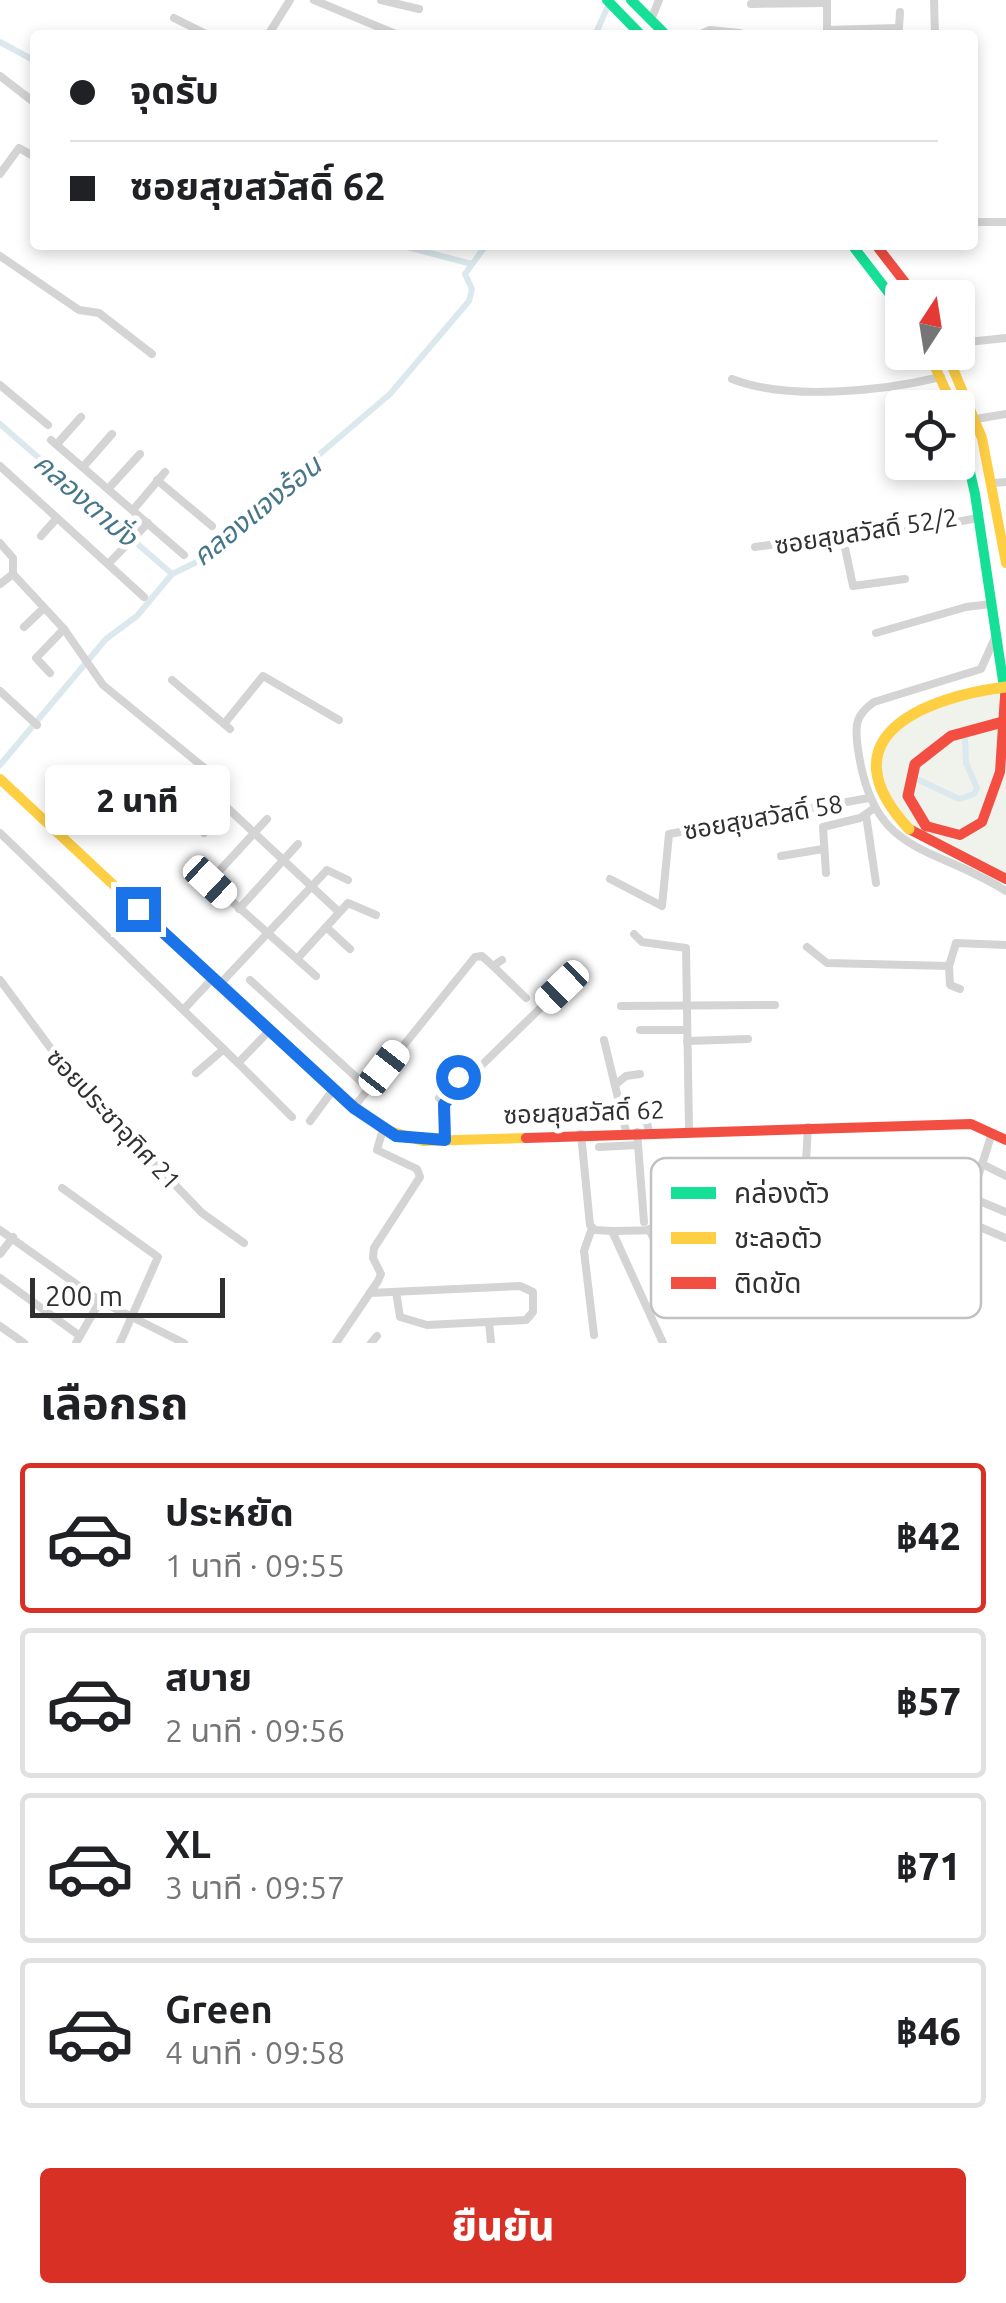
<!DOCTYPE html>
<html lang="th">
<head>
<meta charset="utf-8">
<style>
  body { margin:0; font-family:Ubuntu,"Noto Sans Thai",sans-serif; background:#f6f6f6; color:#202124; height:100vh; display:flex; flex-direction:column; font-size:38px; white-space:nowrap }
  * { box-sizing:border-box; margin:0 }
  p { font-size:32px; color:#757577 }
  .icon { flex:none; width:55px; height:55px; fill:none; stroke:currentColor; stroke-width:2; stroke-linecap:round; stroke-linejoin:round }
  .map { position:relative; height:1343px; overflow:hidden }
  .sheet { display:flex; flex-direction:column; background:#fff; flex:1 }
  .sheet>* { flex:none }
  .banner { position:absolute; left:30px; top:30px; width:948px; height:220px; border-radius:10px; box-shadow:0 5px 15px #0003; display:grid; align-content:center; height:220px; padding:0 40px; background:#fff }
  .needle { width:65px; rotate:12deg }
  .tools { position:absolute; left:885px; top:280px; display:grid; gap:20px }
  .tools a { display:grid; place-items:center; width:90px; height:90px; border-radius:10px; background:#fff; box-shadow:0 5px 15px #0003; font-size:50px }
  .scale { position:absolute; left:30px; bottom:25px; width:195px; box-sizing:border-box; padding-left:10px; border:5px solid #303030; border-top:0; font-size:28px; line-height:35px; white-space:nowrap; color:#303030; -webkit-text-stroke:8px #fff; paint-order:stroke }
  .end { position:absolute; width:45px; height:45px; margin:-22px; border:12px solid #1a73e8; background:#fff; box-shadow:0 0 0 5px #fff }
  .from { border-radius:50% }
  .bubble { position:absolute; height:70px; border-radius:10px; background:#fff; box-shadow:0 5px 15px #0003; font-size:32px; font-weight:800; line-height:70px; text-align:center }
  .car { position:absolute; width:30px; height:60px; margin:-30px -15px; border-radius:12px; box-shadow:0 0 8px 2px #0007; background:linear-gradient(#fff 24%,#345 0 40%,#fff 0 76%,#345 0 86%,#fff 0) }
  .banner b { display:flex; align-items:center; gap:35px; height:95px; font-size:38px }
  .banner b+b { border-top:2px solid #e0e0e0 }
  .banner i { width:25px; height:25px; background:#202124 }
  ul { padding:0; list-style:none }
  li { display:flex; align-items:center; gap:30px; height:150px; margin:0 20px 15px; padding:0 20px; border:5px solid #e0e0e0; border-radius:10px }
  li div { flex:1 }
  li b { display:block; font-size:38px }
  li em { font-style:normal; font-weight:800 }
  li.selected { border-color:#d93025 }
  li>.icon { width:90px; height:90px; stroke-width:1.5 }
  h2 { padding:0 40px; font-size:45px; line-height:120px }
  .button { display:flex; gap:20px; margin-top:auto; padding:20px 40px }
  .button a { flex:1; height:115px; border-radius:10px; background:#d93025; color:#fff; font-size:40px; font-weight:800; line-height:115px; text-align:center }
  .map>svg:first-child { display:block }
  .green { fill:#f0f2ec }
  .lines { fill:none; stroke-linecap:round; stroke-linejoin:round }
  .canal { stroke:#dbe9ee; stroke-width:6 }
  .street { stroke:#d4d4d4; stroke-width:8 }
  .fast { stroke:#16e098; stroke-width:10 }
  .slow { stroke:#ffcf43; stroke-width:10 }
  .jam { stroke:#f24e42; stroke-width:10 }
  .slow-bridge { stroke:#ffcf43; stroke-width:11 }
  .jam-bridge { stroke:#f24e42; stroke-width:11 }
  .route { stroke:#1a73e8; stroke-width:12 }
  .labels { text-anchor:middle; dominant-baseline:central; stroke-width:10; stroke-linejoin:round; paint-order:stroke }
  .street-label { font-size:25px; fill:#303030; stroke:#fff }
  .water-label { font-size:28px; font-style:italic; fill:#46768a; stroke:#fff }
  .key { fill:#fff; stroke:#c1c1c1; stroke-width:2.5 }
  .key-label { font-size:28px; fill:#303030 }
</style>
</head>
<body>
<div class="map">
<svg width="1006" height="1343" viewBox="0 0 1006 1343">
  <rect width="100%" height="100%" fill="#fff"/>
  <!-- green -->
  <path class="green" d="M998,688l8,56v139c-30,-17 -82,-38 -107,-61 -47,-43 -21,-98 31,-120 20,-8 46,-10 68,-14z"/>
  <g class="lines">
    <!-- canal -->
    <g class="canal">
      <polyline points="595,35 609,4"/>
      <polyline points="0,42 35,61"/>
      <polyline points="399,245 472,264"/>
      <polyline points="0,424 172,574"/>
      <polyline points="0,765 106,639 137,616 172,574 205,558 256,516 280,488 390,394 469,301 472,289 465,274 486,245"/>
      <polyline points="919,780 959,799 974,794 977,788 966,763 965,739"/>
    </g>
    <!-- street -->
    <g class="street">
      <polyline points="314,0 398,35"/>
      <polyline points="381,0 419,9"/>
      <polyline points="827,0 827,31"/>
      <polyline points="934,0 935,35"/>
      <polyline points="751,4 827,3"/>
      <polyline points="174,18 208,35"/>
      <polyline points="651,20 659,0"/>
      <polyline points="827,30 899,28 900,12"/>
      <polyline points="268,35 290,0"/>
      <polyline points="699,35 710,30 740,33"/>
      <polyline points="0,76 35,103"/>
      <polyline points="0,174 19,148 35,157"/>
      <polyline points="972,222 1006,222"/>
      <polyline points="0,256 79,310 99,313 152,354"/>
      <polyline points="958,343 1006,338"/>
      <path d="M732,379c56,22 150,12 209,-2"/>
      <polyline points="0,385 48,425"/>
      <polyline points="976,419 1006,414"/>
      <polyline points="51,440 184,555"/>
      <polyline points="57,444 81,417"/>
      <polyline points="0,466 144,597"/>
      <polyline points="83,467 112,434"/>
      <polyline points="157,480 212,526"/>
      <polyline points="994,483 1006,482"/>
      <polyline points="108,489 140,454"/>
      <polyline points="133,510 165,472"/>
      <polyline points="41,536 57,518"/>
      <polyline points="0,543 13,558 13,574 64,629 103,685 213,775"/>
      <polyline points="755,547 855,534"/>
      <polyline points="108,564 148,523"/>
      <polyline points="905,579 853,586 844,543 978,518"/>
      <polyline points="0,584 13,574"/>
      <polyline points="24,627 44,608"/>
      <polyline points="876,633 966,607 991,604"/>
      <path d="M994,640l-13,29 -107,33c-20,14 -19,25 -16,47 15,108 72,94 148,142"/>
      <polyline points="50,673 36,658 64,629"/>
      <polyline points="172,680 230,729"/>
      <polyline points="0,691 37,725"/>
      <polyline points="224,724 263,676 339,720"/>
      <polyline points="220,801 339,912"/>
      <polyline points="866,815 876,883"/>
      <polyline points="0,833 238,1063"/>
      <polyline points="204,833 227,807"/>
      <polyline points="781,856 823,849"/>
      <polyline points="191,865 316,976"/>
      <polyline points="826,873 823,827 860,818 873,809"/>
      <polyline points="610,879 662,906 669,834 869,798"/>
      <polyline points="210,881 267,819"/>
      <polyline points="239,909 298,844"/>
      <polyline points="326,927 350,949"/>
      <polyline points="634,934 642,942 686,948 689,1130"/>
      <polyline points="807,947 827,963 949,966 956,943 1006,945"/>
      <polyline points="297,959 348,903 376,915"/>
      <polyline points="493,966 526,998"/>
      <polyline points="949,966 950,985 960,989"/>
      <polyline points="0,980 72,1077 202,1213 244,1243"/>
      <polyline points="250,980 368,1088"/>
      <polyline points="219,985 327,870 348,880"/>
      <polyline points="621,1006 775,1005"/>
      <polyline points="186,1007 213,978"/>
      <polyline points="640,1030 687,1030"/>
      <polyline points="269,1031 238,1063 292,1117"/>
      <polyline points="604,1040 626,1131"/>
      <polyline points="687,1041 748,1039"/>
      <polyline points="196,1073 224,1049"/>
      <polyline points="615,1085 626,1076 640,1074"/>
      <polyline points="439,1098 461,1075 468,1079"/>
      <polyline points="353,1108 475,957 482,956 493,966 502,960"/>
      <polyline points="638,1117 647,1123 649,1131"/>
      <polyline points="310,1121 333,1090"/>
      <polyline points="637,1132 644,1222"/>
      <polyline points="581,1134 590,1225 595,1230 612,1231 663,1343"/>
      <polyline points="445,1140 442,1111 447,1099 562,987"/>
      <polyline points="599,1147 638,1145"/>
      <polyline points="982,1164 1006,1176"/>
      <polyline points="977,1180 992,1133"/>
      <polyline points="62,1188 158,1257 120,1343"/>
      <polyline points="804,1199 742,1198 735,1193 742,1166 806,1167"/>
      <polyline points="1006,1212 960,1193 951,1195 949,1214 1006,1238"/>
      <polyline points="592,1228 584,1251 594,1335"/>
      <polyline points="649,1229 676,1285"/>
      <polyline points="0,1230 100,1301 184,1343"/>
      <polyline points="612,1231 666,1230 701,1290"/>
      <polyline points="801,1247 808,1127"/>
      <polyline points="0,1254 13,1237"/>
      <polyline points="0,1278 80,1336"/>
      <polyline points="370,1293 520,1286 533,1292 533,1312 526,1320 427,1325 400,1317 396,1292"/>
      <polyline points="489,1322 491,1343"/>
      <polyline points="0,1326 24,1343"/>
      <polyline points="76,1343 100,1301"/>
      <polyline points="336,1343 378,1281 381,1274 373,1258 374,1248 420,1177 417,1169 377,1150 383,1129"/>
      <polyline points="371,1343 377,1336"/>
    </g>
    <!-- fast -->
    <g class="fast">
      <polyline points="607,0 641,35"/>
      <polyline points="631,0 666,35"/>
      <polyline points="852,245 902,310"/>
      <polyline points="958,419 975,494 1006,701"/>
    </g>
    <!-- slow -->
    <g class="slow">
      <polyline points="928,352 954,408"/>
      <polyline points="946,352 982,438 1006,563"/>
      <polyline points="0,779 333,1090 383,1129 423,1141 526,1138"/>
    </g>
    <!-- jam -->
    <g class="jam">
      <polyline points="876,245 917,298"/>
      <polyline points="926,826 960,835 982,822 1000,772 1005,696"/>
      <polyline points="909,829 1006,879"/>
      <polyline points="526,1138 971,1124 1006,1140"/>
    </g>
    <!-- slow-bridge -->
    <path class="slow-bridge" d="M909,829c-86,-92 16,-132 97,-142"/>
    <!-- jam-bridge -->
    <polyline class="jam-bridge" points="926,826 908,796 915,764 951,736 1006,721"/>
  </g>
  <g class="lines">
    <!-- route -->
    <polyline class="route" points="138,909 354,1108 396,1136 445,1140 444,1104 468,1078 458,1077"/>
  </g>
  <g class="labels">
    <!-- street labels -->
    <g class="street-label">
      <text transform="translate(866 531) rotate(-9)">ซอยสุขสวัสดิ์ 52/2</text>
      <text transform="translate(763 817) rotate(-10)">ซอยสุขสวัสดิ์ 58</text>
      <text transform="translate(584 1112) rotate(-2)">ซอยสุขสวัสดิ์ 62</text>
      <text transform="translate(114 1119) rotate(47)">ซอยประชาอุทิศ 21</text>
    </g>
    <!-- water labels -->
    <g class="water-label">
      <text transform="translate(86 499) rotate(41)">คลองตามั่ง</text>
      <text transform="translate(256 510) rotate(-39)">คลองแจงร้อน</text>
    </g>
  </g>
  <!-- legend -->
  <rect x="651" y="1158" width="330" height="160" rx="15" class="key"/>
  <rect x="671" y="1187" width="45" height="12" fill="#16e098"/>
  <rect x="671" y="1232" width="45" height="12" fill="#ffcf43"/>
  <rect x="671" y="1277" width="45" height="12" fill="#f24e42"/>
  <g class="key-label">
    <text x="734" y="1203">คล่องตัว</text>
    <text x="734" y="1248">ชะลอตัว</text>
    <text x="734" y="1293">ติดขัด</text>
  </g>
</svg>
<div class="tools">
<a><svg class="needle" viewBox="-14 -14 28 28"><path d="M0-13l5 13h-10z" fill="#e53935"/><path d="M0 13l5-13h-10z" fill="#757577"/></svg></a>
<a><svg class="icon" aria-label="locate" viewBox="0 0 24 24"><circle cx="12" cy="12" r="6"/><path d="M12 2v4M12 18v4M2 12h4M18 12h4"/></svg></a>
</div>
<div class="scale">200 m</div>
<i class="end from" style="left:458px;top:1077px"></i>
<i class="end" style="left:138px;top:909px"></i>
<div class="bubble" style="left:45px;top:765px;width:185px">2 นาที</div>
<i class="car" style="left:210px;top:882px;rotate:133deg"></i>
<i class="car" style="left:562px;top:987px;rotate:226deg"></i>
<i class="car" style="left:384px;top:1068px;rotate:38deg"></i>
<div class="banner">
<b><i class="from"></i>จุดรับ</b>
<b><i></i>ซอยสุขสวัสดิ์ 62</b>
</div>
</div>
<section class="sheet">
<h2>เลือกรถ</h2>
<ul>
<li class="selected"><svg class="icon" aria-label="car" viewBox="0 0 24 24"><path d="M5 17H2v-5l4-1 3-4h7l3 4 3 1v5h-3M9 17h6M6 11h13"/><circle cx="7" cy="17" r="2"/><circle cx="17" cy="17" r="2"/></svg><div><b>ประหยัด</b><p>1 นาที · 09:55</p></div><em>฿42</em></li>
<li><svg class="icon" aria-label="car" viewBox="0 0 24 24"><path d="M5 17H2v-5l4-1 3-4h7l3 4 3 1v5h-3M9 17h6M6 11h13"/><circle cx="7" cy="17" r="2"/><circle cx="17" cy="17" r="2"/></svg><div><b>สบาย</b><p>2 นาที · 09:56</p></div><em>฿57</em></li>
<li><svg class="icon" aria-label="car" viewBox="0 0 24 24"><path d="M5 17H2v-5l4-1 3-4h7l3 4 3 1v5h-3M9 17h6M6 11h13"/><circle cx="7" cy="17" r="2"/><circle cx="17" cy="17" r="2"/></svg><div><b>XL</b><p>3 นาที · 09:57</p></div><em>฿71</em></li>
<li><svg class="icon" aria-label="car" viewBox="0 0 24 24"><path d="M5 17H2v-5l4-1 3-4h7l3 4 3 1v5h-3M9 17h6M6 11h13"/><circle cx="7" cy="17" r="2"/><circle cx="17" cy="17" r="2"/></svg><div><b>Green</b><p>4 นาที · 09:58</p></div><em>฿46</em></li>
</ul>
<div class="button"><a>ยืนยัน</a></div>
</section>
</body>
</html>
